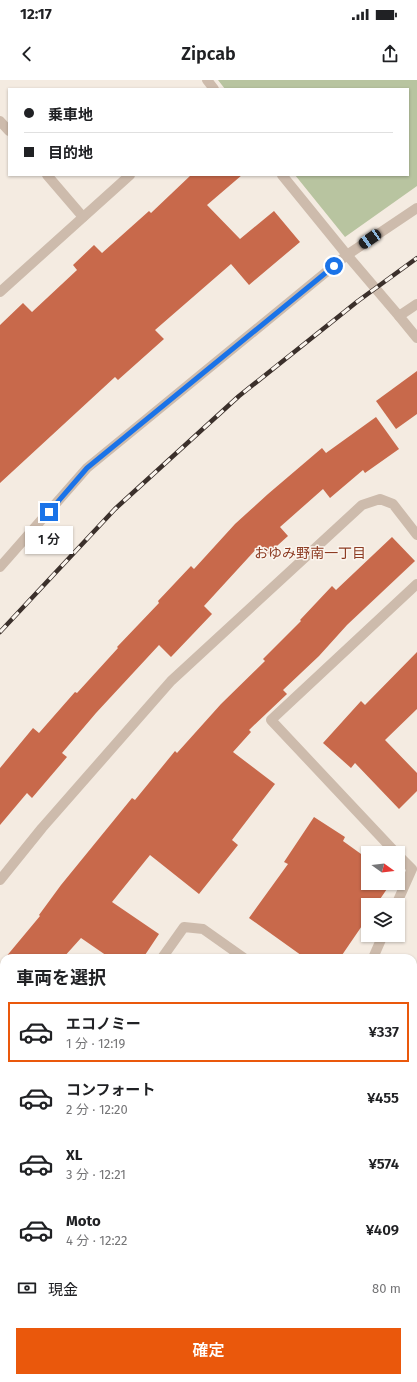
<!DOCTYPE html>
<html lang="ja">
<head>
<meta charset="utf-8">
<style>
  body { margin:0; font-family:"Fira Sans","Noto Sans JP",sans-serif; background:#f2f2f2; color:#202124; height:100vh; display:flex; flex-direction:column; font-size:15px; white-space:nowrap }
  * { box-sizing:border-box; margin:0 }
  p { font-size:13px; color:#757577 }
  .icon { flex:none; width:22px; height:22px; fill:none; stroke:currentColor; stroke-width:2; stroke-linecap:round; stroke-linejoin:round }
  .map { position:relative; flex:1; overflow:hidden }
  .drawer { position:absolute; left:0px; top:874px; width:417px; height:428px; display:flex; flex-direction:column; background:#fff; border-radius:12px 12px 0 0; box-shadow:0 1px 3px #0004 }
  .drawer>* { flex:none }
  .guide { position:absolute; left:8px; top:8px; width:401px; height:88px; border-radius:0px; box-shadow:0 1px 3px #0004; display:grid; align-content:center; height:88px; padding:0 16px; background:#fff }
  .needle { width:26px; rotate:105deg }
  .fabs { position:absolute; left:361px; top:766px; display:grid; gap:8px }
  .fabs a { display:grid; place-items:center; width:44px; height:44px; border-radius:0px; background:#fff; box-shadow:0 1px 3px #0004; font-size:20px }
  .end { position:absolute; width:18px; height:18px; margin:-9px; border:5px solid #1a73e8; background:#fff; box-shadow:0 0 0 2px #fff }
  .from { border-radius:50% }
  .bubble { position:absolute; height:28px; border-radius:0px; background:#fff; box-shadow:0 1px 3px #0004; font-size:13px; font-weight:600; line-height:28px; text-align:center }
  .car { position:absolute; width:12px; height:24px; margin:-12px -6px; border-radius:5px; box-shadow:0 0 3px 1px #0007; background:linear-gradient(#222 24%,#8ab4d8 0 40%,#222 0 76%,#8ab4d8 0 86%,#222 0) }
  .guide b { display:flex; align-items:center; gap:14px; height:38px; font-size:15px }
  .guide b+b { border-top:1px solid #e0e0e0 }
  .guide i { width:10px; height:10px; background:#202124 }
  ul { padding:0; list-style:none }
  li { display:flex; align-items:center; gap:12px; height:60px; margin:0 8px 6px; padding:0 8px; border:2px solid transparent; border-radius:0px }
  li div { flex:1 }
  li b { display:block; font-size:15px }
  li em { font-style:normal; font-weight:600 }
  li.selected { border-color:#ea580c }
  li>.icon { width:36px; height:36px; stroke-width:1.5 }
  h2 { padding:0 16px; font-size:18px; line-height:48px }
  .pay { display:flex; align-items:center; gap:10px; height:44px; padding:0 16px; font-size:15px }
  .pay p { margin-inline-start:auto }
  .action { display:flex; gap:8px; margin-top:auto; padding:8px 16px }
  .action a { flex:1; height:46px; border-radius:0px; background:#ea580c; color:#fff; font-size:16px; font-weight:600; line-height:46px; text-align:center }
  .status { display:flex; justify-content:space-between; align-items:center; height:28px; padding:0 20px; background:#fff; direction:ltr }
  .status svg { height:11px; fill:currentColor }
  header { display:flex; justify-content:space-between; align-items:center; height:52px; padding:0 16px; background:#fff; font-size:18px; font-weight:600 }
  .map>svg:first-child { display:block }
  .green { fill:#b8c4a0 }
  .building { fill:#c8694b }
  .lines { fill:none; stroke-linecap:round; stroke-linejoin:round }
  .minor { stroke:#cdbbac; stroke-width:10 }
  .tertiary { stroke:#cdbbac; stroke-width:10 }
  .rail-casing { stroke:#3b302b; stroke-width:4.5 }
  .rail { stroke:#fbf5ee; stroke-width:3; stroke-dasharray:9; stroke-linecap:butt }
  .route { stroke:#1a73e8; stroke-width:5 }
  .labels { text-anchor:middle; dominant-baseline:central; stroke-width:3; stroke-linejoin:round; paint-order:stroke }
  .neighbourhood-label { font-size:14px; fill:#8c3b22; stroke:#fbf5ee }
</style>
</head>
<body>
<div class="status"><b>12:17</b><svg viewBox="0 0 49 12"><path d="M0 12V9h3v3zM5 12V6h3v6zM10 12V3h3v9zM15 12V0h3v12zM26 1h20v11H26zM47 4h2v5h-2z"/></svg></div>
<header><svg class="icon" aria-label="back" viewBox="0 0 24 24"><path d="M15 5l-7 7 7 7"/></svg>Zipcab<svg class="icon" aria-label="share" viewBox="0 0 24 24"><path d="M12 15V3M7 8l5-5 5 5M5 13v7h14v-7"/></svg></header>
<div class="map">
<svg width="417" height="1302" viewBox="0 0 417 1302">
  <rect width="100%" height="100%" fill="#f4ebe1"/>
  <!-- green -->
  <polygon class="green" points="218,0 417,0 417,106 345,157 295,95 408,95 408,9 225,9"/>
  <!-- building -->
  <g class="building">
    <polygon points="191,95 242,95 207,125 240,159 274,131 300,162 249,205 231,184 155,250 164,259 118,300 115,297 0,403 0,245 23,223 32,232 77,190 73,185 94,165 102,173 149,131 151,133"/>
    <polygon points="417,291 417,334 396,349 376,321"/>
    <polygon points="376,337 399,369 365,393 363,390 330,418 323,409 280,447 288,456 268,474 260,465 204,526 212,534 171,577 159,565 96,633 62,673 67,677 32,718 27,713 0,745 0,688 33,648 39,653 75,612 77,613 118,568 117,567 159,523 158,521 191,486 194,489 235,444 268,414 322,368 326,373"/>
    <polygon points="392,457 415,481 347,545 319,576 283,610 287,614 249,650 251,652 233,672 275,704 232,760 238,765 199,814 150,775 112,822 159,854 143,878 110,878 81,858 63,878 5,878 40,836 39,835 61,805 132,718 135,720 175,671 177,673 221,624 265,581 263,579 301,541 300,540 332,506 336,510"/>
    <polygon points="417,572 417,629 385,660 417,693 417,711 399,729 355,683 351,688 323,663 361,621 365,625"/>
    <polygon points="314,737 345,757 343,761 368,779 368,803 391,803 376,825 368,825 368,837 340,878 305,878 249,838 288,784 284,782"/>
  </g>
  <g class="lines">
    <!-- minor -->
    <g class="minor">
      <polyline points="207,0 214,9"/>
      <polyline points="0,41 9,51"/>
      <polyline points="47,95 83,137"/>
      <polyline points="282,95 347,175 399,236"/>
      <polyline points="0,212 130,95"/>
      <polyline points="417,224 399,236 417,258"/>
      <polyline points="396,773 271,640 417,504"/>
      <polyline points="0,800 42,748 171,601 362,425 380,419 393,424 417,455"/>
      <polyline points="396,825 412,789 398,775"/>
      <polyline points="162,878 184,847 203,849 244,878"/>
      <polyline points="373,878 383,855"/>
      <polyline points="413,985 417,987"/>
      <polyline points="413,1072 417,1064"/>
      <polyline points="0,1121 4,1124"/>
      <polyline points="290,1298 298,1302"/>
      <polyline points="413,1302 417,1294"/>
    </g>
    <!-- tertiary -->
    <polyline class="tertiary" points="0,487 87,388 347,175 417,128"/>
    <!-- rail casing -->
    <g class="rail-casing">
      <polyline id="rail" points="0,552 115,429 239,316 358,221 417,178"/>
    </g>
    <!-- rail -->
    <use href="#rail" class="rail"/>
  </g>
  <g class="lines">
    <!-- route -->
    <polyline class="route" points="49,432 87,388 334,186"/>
  </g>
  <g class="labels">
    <!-- neighbourhood labels -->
    <g class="neighbourhood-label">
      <text x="310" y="473">おゆみ野南一丁目</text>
    </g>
  </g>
</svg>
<div class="fabs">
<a><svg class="needle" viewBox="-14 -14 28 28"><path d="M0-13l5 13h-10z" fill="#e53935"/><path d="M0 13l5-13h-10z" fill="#757577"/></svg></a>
<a><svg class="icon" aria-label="layers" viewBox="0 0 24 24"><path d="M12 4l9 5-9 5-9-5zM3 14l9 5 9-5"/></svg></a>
</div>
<i class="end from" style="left:334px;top:186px"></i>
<i class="end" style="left:49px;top:432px"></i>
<div class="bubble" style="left:25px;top:446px;width:48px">1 分</div>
<i class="car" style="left:370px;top:159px;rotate:236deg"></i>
<div class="guide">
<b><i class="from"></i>乗車地</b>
<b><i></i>目的地</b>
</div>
<section class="drawer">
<h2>車両を選択</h2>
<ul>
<li class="selected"><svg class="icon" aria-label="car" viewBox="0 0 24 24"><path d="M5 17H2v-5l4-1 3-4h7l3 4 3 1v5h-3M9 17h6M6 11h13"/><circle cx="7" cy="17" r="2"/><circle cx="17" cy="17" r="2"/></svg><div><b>エコノミー</b><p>1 分 · 12:19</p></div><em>¥337</em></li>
<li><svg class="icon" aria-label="car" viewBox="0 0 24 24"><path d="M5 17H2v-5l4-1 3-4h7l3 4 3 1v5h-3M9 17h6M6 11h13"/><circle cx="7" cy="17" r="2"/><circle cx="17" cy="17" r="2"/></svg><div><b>コンフォート</b><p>2 分 · 12:20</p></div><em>¥455</em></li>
<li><svg class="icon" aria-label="car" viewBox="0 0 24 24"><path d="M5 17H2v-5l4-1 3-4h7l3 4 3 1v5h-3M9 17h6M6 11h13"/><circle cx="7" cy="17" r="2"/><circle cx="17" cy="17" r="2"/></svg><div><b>XL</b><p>3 分 · 12:21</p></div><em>¥574</em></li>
<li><svg class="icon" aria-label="car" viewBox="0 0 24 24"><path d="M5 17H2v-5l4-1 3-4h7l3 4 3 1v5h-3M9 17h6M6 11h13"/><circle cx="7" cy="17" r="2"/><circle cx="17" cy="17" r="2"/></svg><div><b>Moto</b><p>4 分 · 12:22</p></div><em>¥409</em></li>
</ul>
<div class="pay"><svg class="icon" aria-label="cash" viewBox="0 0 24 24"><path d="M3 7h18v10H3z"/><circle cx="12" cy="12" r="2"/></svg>現金<p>80 m</p></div>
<div class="action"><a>確定</a></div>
</section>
</div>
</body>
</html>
